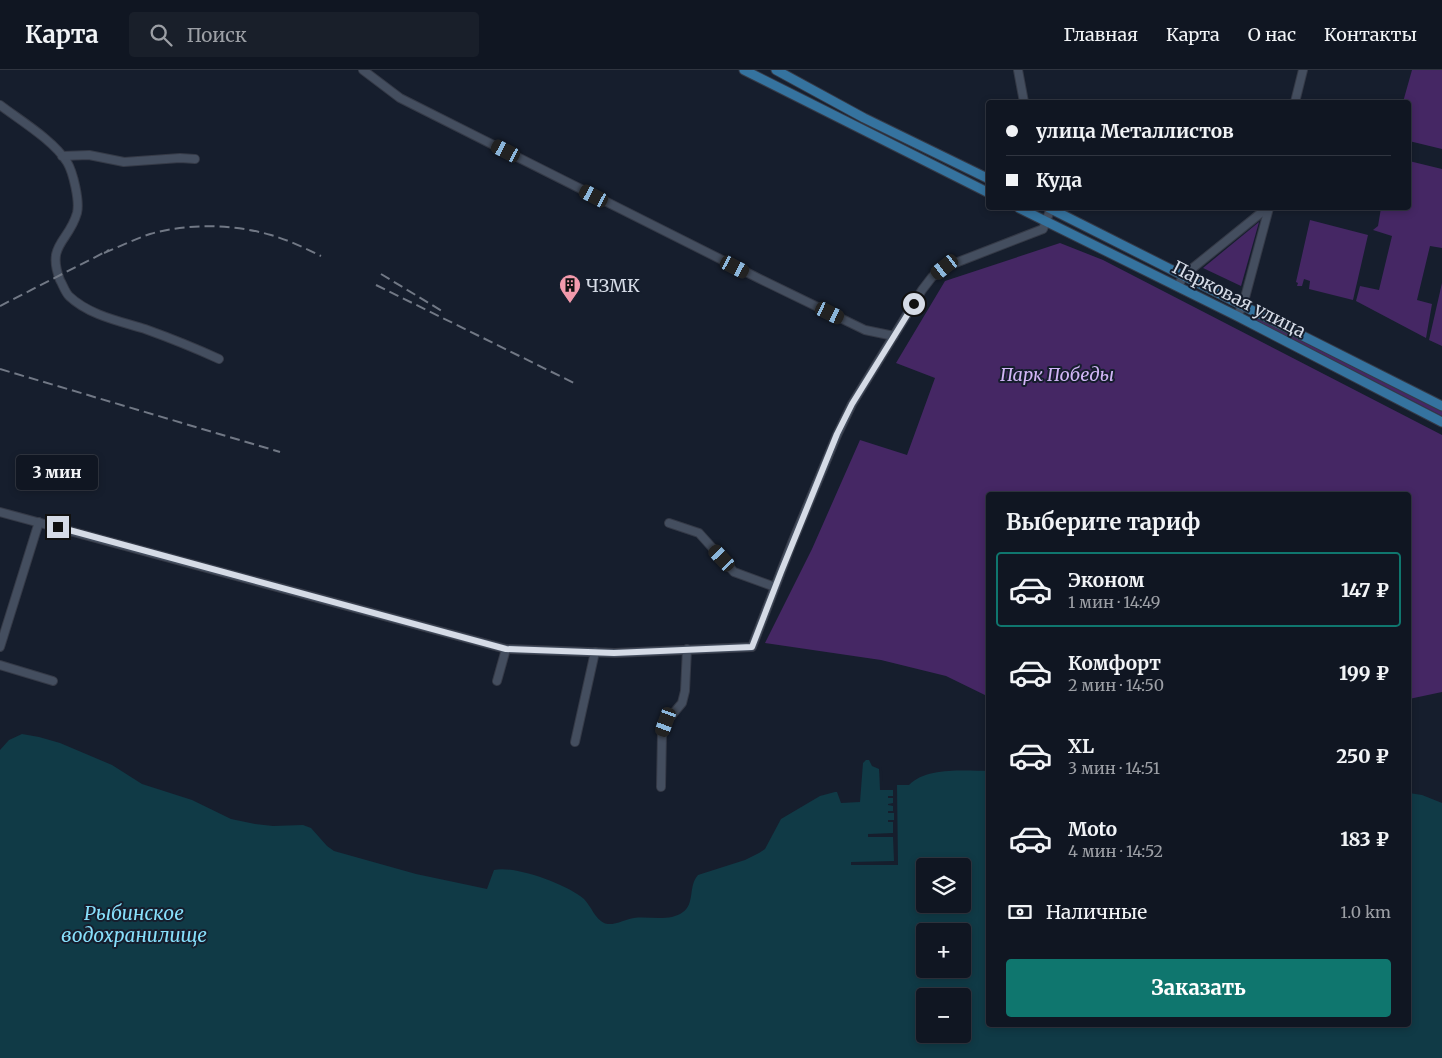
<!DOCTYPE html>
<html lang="ru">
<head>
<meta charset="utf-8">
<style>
  body { margin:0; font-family:Merriweather,serif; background:#191f2a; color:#f1f3f6; height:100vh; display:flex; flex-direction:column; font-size:19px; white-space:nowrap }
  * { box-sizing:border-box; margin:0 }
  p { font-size:16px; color:#9c9fa5 }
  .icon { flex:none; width:28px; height:28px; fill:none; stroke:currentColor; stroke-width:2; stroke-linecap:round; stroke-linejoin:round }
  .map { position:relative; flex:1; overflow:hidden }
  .panel { position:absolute; left:986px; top:422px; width:425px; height:535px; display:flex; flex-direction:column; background:#101622; border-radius:5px; box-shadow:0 2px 8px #0003,0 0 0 1px #303540 }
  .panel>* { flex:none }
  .hud { position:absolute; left:986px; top:30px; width:425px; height:110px; border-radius:5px; box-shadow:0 2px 8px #0003,0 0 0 1px #303540; display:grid; align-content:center; height:110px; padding:0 20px; background:#101622 }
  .controls { position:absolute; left:916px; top:788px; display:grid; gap:10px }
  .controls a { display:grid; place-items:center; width:55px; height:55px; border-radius:5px; background:#101622; box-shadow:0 2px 8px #0003,0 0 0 1px #303540; font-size:25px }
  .end { position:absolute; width:22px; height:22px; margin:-11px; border:6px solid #d5dbe6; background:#111; box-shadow:0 0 0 2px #111 }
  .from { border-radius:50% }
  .bubble { position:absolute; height:35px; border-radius:5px; background:#101622; box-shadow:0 2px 8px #0003,0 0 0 1px #303540; font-size:16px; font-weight:800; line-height:35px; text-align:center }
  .car { position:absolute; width:15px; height:30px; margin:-15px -8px; border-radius:6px; box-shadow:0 0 4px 1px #0007; background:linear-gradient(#222 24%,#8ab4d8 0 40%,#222 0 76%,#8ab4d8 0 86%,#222 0) }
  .hud b { display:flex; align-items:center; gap:18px; height:48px; font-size:19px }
  .hud b+b { border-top:1px solid #303540 }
  .hud i { width:12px; height:12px; background:#f1f3f6 }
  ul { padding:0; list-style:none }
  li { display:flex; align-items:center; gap:15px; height:75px; margin:0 10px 8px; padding:0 10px; border:2px solid transparent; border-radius:5px }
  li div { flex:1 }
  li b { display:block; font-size:19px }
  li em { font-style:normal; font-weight:800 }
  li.selected { border-color:#0f766e }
  li>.icon { width:45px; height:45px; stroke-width:1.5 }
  h2 { padding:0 20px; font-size:22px; line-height:60px }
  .pay { display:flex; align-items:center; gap:12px; height:55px; padding:0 20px; font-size:19px }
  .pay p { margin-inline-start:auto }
  .primary-button { display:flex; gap:10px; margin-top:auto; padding:10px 20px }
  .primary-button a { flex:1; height:58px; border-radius:5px; background:#0f766e; color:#fff; font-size:20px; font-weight:800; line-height:58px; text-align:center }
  header { display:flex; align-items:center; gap:30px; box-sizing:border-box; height:70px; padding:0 25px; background:#101622; border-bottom:1px solid #303540 }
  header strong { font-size:24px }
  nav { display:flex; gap:28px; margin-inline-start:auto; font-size:18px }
  .search { width:350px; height:45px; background:#191f2a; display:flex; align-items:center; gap:12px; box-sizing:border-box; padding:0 18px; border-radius:5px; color:#9c9fa5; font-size:19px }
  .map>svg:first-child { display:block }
  .green { fill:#452764 }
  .water { fill:#103a46; fill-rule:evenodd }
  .pier { fill:#161e2d }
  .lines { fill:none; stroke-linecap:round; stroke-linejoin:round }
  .minor-casing { stroke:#353a47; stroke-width:10 }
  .major-casing { stroke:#353a47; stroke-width:11 }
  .minor { stroke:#444e5f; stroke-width:8 }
  .major { stroke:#35739f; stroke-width:9 }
  .rail { stroke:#717885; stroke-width:2; stroke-dasharray:10 5; stroke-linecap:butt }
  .route { stroke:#d5dbe6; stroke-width:6 }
  .labels { text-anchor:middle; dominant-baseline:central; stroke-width:4; stroke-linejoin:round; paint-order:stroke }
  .poi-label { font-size:18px; fill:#d5dbe6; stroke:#161e2d; text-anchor:start }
  .street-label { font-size:18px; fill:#d5dbe6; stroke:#161e2d }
  .park-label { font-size:18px; font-style:italic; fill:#d1b6f6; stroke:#161e2d }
  .water-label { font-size:19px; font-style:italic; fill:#87dffb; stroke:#161e2d }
</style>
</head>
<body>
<header>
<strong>Карта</strong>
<div class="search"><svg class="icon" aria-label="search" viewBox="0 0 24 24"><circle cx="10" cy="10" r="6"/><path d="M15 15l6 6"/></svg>Поиск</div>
<nav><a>Главная</a><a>Карта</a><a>О нас</a><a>Контакты</a></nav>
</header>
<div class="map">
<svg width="1442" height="988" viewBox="0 0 1442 988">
  <rect width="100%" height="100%" fill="#161e2d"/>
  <!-- green -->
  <g class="green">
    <polygon points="1412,0 1442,0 1442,79 1409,71 1409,32 1403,32"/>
    <polygon points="1409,91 1442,99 1442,178 1430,176 1417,230 1432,234 1426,268 1356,231 1360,216 1379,220 1392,166 1373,160 1378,156 1381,138 1409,138"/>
    <polygon points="1310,150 1368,165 1353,230 1309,219 1310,211 1304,209 1302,216 1297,216 1298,213 1296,212"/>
    <polygon points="1259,152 1241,216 1203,198"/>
    <polygon points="1060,173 1103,190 1442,365 1442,622 1409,629 1409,425 989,425 989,627 946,606 881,590 765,573 812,479 860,370 907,385 935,308 896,293 945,211"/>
    <polygon points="1442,213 1442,276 1429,270"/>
    <polygon points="1257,246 1442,341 1442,346 1255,250"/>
  </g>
  <!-- water -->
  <path class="water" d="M22,664l17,3 21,6 52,22 30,19 50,16 39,19 24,5 18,2 30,-1 8,3 16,18 7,5 82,23 71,15 7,-19c21,-5 74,15 90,29 7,7 11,20 20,24 8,4 22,-4 30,-5 15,-2 36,4 49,-6 12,-8 5,-26 15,-37l47,-15 14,-7 6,-4 16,-30 39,-23 15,-4h2l4,11 19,-1 3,-39 3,-3h3l3,6 7,3 4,16h26c18,-18 56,-14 80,-14v254h420v-232l13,2 20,8v255h-1442v-308l9,-10zM925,796h37v38h-37zM925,861h37v38h-37zM925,926h37v38h-37z"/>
  <!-- pier -->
  <polygon class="pier" points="879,697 881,697 882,701 883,715 897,715 898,795 851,795 851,792 894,791 893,767 868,767 868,764 893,763 893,752 888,752 888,750 894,750 894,743 888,743 888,741 893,741 893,736 888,735 888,734 893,733 893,728 888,728 888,726 893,726 893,720 880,720"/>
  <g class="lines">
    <!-- minor casing -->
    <g class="minor-casing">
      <g id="minor">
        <polyline points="363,0 400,28 760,209 865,260 894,266"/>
        <polyline points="1018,0 1024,32"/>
        <polyline points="1295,32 1303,0"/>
        <path d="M0,35c21,16 53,35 67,57 6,10 13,39 10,51 -8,29 -31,31 -17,67 3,5 5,12 9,16 20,19 50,25 76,33 25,9 50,19 74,30"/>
        <polyline points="62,86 89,85 124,92 180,88 195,89"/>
        <polyline points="1178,216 1184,205 1267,138"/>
        <polyline points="1237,246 1243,235 1269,138"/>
        <polyline points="0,442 506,579 615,583 752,577 792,473 837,365 852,334 922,220 932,207 945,197 1043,159 1051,138"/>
        <polyline points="669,453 699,463 734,502 775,517"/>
        <polyline points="0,577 39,452"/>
        <polyline points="0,595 53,611"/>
        <polyline points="497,611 506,579"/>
        <polyline points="575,672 595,582"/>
        <polyline points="661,717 662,663 666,652 682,633 685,621 687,579"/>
      </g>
    </g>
    <!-- major casing -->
    <g class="major-casing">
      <g id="major">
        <polyline points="744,0 989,123"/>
        <polyline points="776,0 864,48 989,109"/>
        <polyline points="1019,138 1237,246 1442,352"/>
        <polyline points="1049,138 1442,336"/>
      </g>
    </g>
    <!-- minor -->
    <use href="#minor" class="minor"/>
    <!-- major -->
    <use href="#major" class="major"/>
    <!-- rail -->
    <g class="rail">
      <path d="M104,183c15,-6 31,-14 46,-19 38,-11 83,-10 121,1 17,5 34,13 50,21"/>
      <polyline points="381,204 442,241"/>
      <polyline points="376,215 576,314"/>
      <polyline points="0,236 109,180"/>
      <polyline points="0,299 280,382"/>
    </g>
  </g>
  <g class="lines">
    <!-- route -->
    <polyline class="route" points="58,457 506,579 614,583 752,577 781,502 837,364 852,334 914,234"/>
  </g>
  <!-- icons -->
  <defs>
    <g id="building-pin" transform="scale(1.125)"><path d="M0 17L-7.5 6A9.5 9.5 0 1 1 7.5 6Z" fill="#f29aac" stroke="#161e2d"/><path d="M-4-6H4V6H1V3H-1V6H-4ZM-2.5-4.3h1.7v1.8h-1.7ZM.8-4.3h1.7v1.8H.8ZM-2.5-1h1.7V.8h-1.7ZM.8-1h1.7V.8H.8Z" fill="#111"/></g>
  </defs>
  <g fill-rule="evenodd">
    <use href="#building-pin" x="570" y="215"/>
  </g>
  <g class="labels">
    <!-- poi labels -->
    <g class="poi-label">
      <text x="586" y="215">ЧЗМК</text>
    </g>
    <!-- street labels -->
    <g class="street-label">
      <text transform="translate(1239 229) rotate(27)">Парковая улица</text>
    </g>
    <!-- park labels -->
    <g class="park-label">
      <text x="1057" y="304">Парк Победы</text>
    </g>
    <!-- water labels -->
    <g class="water-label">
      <text x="134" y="843">Рыбинское<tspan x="134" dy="22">водохранилище</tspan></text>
    </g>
  </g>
</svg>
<div class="controls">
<a><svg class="icon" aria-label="layers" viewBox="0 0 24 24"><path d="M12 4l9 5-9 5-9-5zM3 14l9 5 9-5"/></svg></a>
<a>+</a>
<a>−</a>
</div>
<i class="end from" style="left:914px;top:234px"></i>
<i class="end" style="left:58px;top:457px"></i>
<div class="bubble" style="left:16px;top:385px;width:82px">3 мин</div>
<i class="car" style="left:506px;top:81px;rotate:297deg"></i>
<i class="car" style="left:594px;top:126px;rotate:297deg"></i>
<i class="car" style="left:735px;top:197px;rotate:117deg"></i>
<i class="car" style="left:945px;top:197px;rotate:232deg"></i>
<i class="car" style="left:830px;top:243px;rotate:116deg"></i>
<i class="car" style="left:722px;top:488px;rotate:317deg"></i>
<i class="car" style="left:666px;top:652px;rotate:200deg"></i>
<div class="hud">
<b><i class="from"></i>улица Металлистов</b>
<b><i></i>Куда</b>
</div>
<section class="panel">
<h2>Выберите тариф</h2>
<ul>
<li class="selected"><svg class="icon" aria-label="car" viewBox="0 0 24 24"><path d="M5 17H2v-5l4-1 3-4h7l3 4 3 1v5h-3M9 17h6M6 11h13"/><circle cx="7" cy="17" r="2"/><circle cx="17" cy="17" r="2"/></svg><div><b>Эконом</b><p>1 мин · 14:49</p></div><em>147 ₽</em></li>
<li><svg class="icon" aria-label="car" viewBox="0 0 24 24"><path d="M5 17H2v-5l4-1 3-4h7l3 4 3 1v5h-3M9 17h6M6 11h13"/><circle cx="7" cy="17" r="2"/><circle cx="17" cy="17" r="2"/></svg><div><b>Комфорт</b><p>2 мин · 14:50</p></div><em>199 ₽</em></li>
<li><svg class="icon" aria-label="car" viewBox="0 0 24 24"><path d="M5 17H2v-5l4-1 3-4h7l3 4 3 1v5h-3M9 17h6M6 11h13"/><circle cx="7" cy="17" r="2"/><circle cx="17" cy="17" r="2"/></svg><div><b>XL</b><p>3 мин · 14:51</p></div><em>250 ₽</em></li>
<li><svg class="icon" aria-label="car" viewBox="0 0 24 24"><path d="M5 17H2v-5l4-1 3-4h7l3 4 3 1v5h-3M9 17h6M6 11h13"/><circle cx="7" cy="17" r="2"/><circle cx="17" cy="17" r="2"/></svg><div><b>Moto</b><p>4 мин · 14:52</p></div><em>183 ₽</em></li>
</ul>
<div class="pay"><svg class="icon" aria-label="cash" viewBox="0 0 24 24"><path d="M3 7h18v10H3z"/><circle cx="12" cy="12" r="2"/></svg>Наличные<p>1.0 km</p></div>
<div class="primary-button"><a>Заказать</a></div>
</section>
</div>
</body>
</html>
